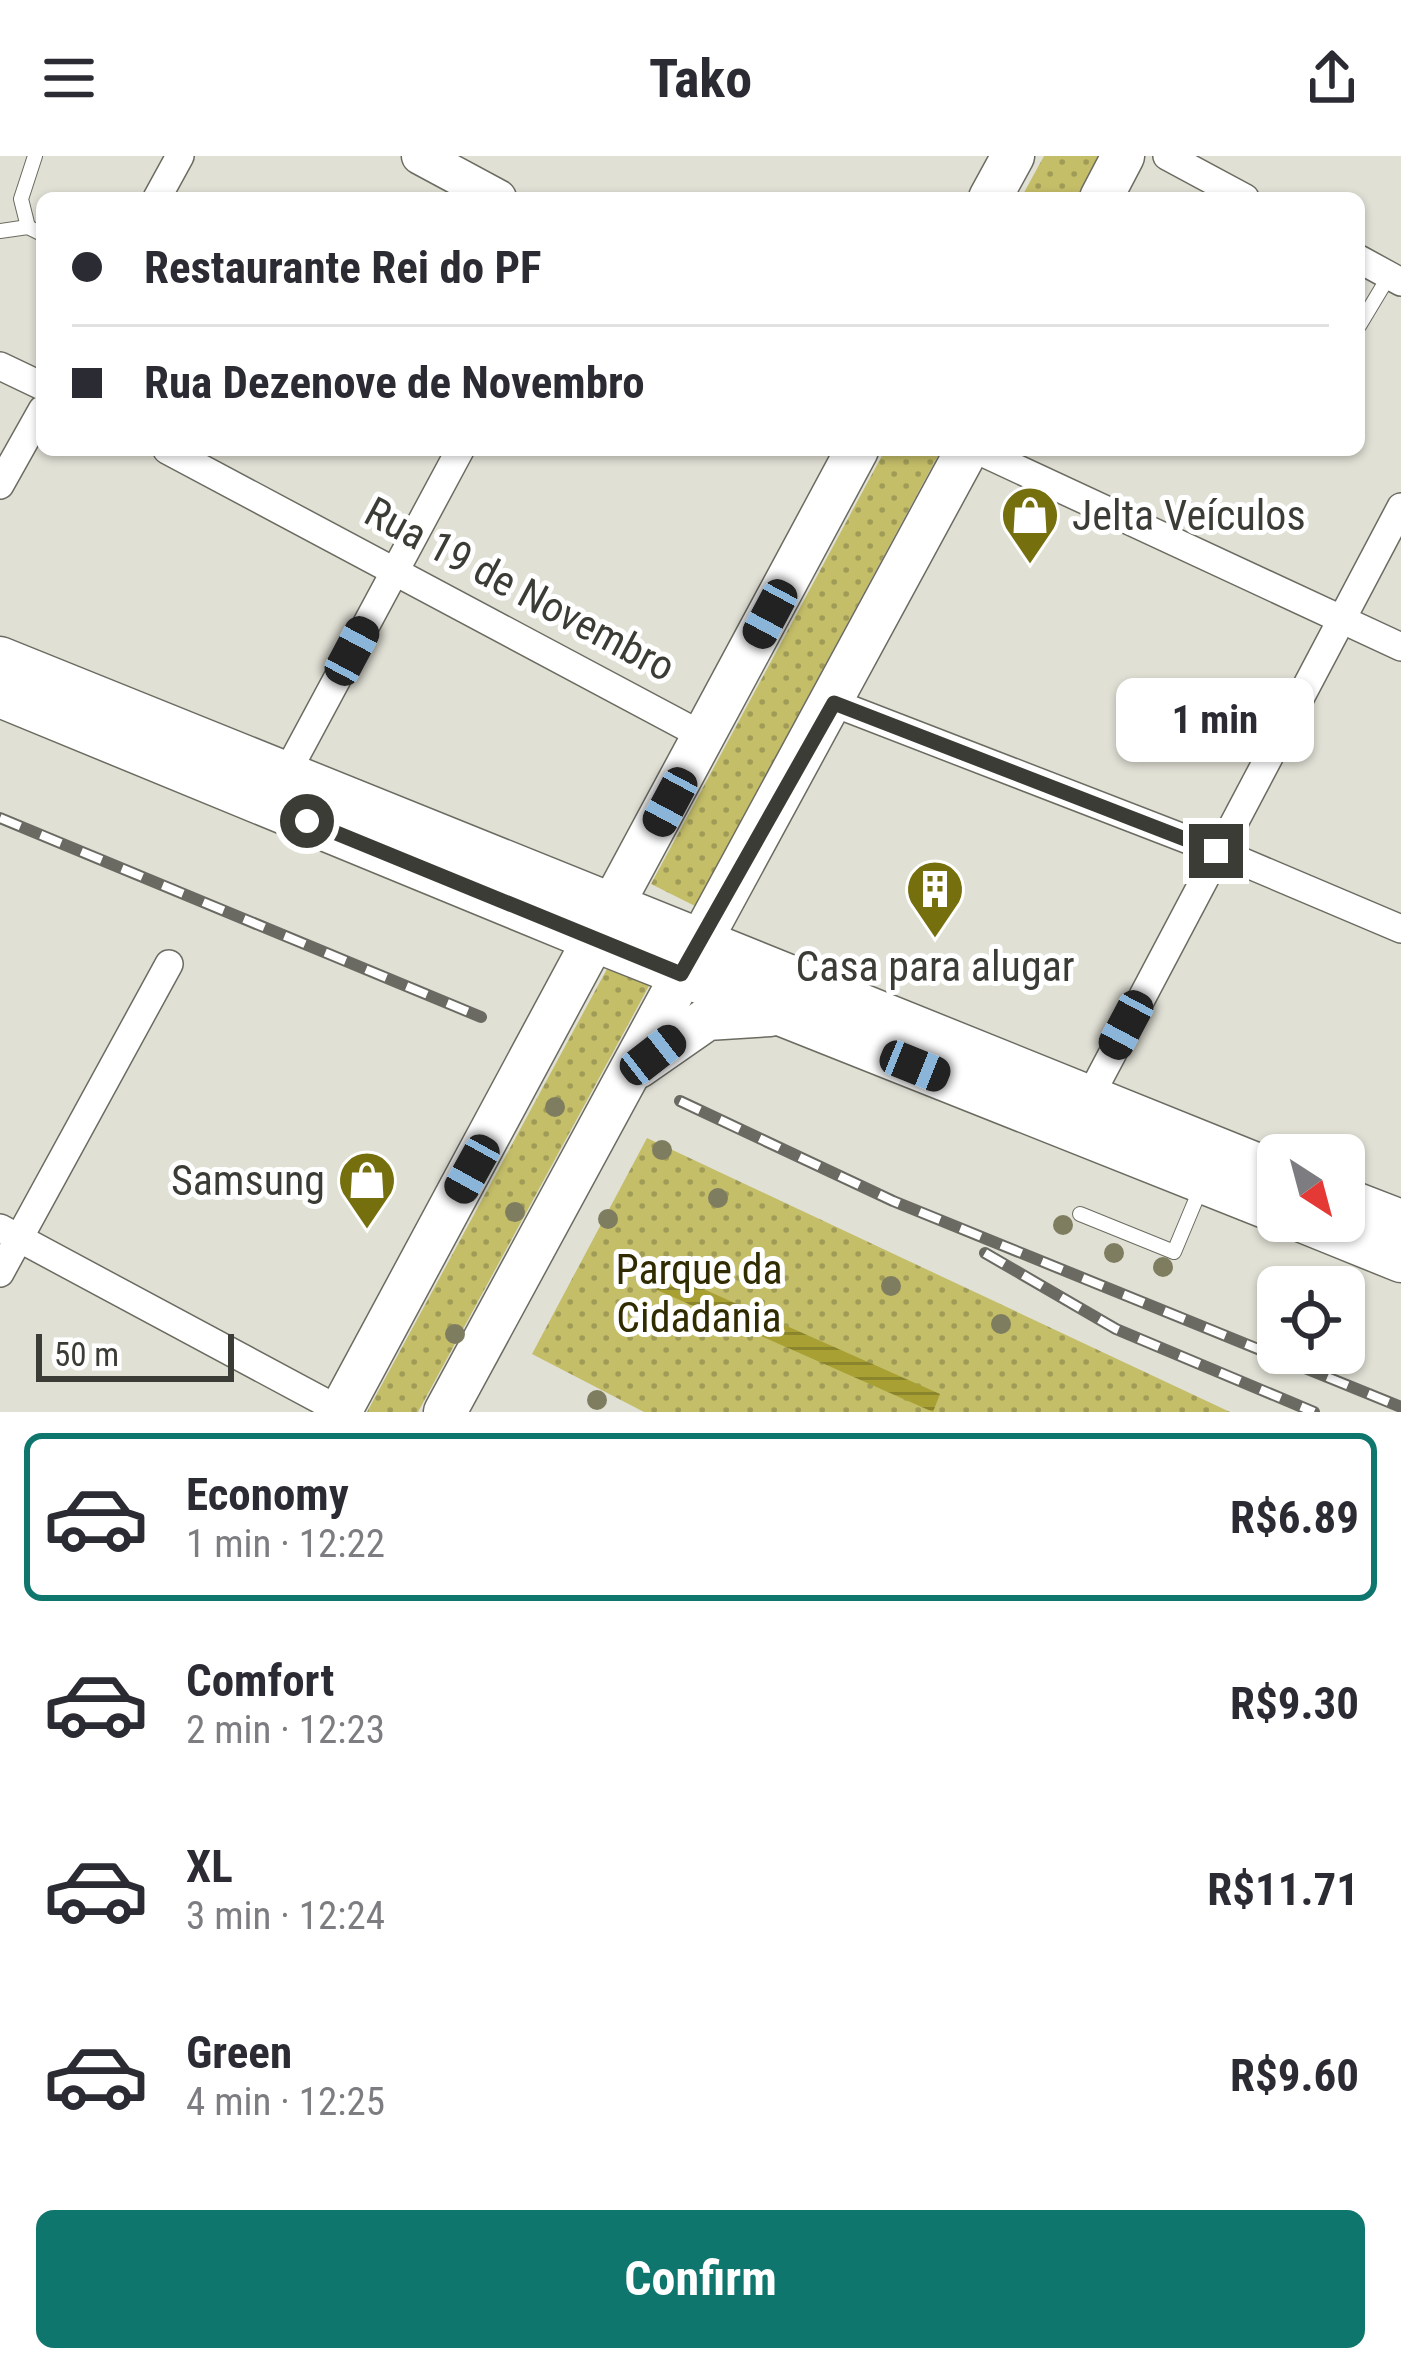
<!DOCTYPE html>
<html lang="en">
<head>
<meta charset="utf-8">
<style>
  body { margin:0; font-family:"Roboto Condensed",sans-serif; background:#f2f2f3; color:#2b2b33; height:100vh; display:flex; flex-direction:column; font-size:45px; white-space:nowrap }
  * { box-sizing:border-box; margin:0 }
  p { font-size:39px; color:#7c7c81 }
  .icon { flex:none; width:66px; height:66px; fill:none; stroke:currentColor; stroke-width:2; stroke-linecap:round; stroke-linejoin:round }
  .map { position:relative; height:1256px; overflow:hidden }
  .panel { display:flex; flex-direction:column; background:#fff; flex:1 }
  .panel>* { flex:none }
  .banner { position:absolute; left:36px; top:36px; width:1329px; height:264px; border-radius:18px; box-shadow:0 3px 9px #0004; display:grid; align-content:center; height:264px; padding:0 36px; background:#fff }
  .needle { width:78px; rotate:144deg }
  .fabs { position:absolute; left:1257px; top:978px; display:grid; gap:24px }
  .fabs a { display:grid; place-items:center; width:108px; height:108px; border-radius:18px; background:#fff; box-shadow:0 3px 9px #0004; font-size:60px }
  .scale { position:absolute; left:36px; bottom:30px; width:198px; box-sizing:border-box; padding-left:12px; border:6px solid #3c3c37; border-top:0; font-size:33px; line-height:42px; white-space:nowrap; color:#3c3c37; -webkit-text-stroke:9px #fff; paint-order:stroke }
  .end { position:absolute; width:54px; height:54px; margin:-27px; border:15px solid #3c3c37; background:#fff; box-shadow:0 0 0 6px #fff }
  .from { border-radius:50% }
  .bubble { position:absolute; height:84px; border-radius:18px; background:#fff; box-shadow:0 3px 9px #0004; font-size:39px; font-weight:700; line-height:84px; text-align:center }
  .car { position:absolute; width:36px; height:72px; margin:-36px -18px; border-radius:15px; box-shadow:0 0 9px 3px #0007; background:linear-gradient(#222 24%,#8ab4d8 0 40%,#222 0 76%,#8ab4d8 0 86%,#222 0) }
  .banner b { display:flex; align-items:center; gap:42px; height:114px; font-size:45px }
  .banner b+b { border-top:3px solid #e1e1e2 }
  .banner i { width:30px; height:30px; background:#2b2b33 }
  ul { padding:21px 0 0; list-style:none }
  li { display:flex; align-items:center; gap:36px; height:168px; margin:0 24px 18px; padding:0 12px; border:6px solid transparent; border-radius:18px }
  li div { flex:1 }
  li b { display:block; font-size:45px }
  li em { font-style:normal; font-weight:700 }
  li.active { border-color:#0f766e }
  li>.icon { width:108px; height:108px; stroke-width:1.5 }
  .action { display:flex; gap:24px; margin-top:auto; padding:24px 36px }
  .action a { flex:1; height:138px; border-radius:18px; background:#0f766e; color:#fff; font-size:48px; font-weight:700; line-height:138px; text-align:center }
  header { display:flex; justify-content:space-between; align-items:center; height:156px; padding:0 36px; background:#fff; font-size:54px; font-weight:700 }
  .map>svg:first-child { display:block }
  .park { fill:url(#park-dots) }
  .water { fill:url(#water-rules) }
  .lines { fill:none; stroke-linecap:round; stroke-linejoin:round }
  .lane-casing { stroke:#6b6b61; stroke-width:16 }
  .street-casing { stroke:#6b6b61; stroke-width:30 }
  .secondary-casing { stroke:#6b6b61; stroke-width:39 }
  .primary-casing { stroke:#6b6b61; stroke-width:45 }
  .lane { stroke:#fff; stroke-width:14 }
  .street { stroke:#fff; stroke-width:27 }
  .secondary { stroke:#fff; stroke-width:36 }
  .primary { stroke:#fff; stroke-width:42 }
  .rail-casing { stroke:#6a6a63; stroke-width:12 }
  .rail { stroke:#fff; stroke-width:8; stroke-dasharray:22; stroke-linecap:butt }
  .tree { fill:#7f7d60 }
  .route { stroke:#3c3c37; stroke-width:15 }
  .labels { text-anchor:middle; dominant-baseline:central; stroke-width:10; stroke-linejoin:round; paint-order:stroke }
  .poi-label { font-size:42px; fill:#3c3c37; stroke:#fff; text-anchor:start }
  .street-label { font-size:42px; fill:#3c3c37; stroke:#fff }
  .park-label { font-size:42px; fill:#302c00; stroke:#fff }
</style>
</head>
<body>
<header><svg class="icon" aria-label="menu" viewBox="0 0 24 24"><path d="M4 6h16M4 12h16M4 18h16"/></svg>Tako<svg class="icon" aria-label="share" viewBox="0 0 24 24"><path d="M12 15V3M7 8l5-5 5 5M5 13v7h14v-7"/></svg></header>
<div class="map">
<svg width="1401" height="1256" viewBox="0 0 1401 1256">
  <defs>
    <pattern id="park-dots" width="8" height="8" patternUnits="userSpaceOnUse" patternTransform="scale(3)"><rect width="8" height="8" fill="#c4be69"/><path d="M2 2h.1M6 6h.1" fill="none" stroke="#a09c57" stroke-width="1.8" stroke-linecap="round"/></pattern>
    <pattern id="water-rules" width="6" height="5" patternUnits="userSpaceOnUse" patternTransform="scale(3)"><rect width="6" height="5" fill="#a8a033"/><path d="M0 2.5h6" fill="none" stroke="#8a842c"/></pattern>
  </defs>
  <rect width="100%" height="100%" fill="#e0e0d5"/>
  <!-- park -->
  <g class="park">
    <polygon points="1044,0 1098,0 1076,42 1021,42"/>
    <polygon points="885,294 941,294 695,750 651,728"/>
    <polygon points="614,800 656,817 418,1256 367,1256"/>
    <polygon points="647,982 1230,1256 644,1256 532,1198"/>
  </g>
  <!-- water -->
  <polygon class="water" points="656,1112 940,1238 933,1256 648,1130"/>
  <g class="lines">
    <!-- lane casing -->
    <g class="lane-casing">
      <g id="lane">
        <polyline points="28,71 21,43 35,0"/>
        <polyline points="0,75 28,71 42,78"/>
        <polyline points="1359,170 1389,120"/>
        <polyline points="1080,1058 1174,1096 1202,1029"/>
      </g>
    </g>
    <!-- street casing -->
    <g class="street-casing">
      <g id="street">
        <polyline points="1167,0 1245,42"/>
        <polyline points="157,42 180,0"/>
        <polyline points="1359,103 1401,126"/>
        <polyline points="0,210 42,230"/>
        <polyline points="167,294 705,581"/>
        <polyline points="977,294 1401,491"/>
        <polyline points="0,329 42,254"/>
        <polyline points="834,547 1217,695 1401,773"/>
        <polyline points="286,618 460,294"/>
        <polyline points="1089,942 1401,351"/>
        <polyline points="0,1072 341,1255"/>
        <polyline points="0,1117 169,808"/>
      </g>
    </g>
    <!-- secondary casing -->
    <g class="secondary-casing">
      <polyline id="secondary" points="420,0 498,42"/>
    </g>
    <!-- primary casing -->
    <g class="primary-casing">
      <g id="primary">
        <polyline points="990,42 1013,0"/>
        <polyline points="1101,42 1123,0"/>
        <polyline points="0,502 1278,1017"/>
        <polyline points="0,540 596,785 1278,1056"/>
        <polyline points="638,911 707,863 770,859"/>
        <polyline points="1344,1043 1401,1065"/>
        <polyline points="1302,1065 1401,1105"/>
        <polyline points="340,1256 857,294"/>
        <polyline points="445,1256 967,294"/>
      </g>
    </g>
    <!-- lane -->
    <use href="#lane" class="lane"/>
    <!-- street -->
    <use href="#street" class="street"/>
    <!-- secondary -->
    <use href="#secondary" class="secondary"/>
    <!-- primary -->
    <use href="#primary" class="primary"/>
    <!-- rail casing -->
    <g class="rail-casing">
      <g id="rail">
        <polyline points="0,662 481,861"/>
        <polyline points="680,945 893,1045 1401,1251"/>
        <polyline points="985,1097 1116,1173 1314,1256"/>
      </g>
    </g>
    <!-- rail -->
    <use href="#rail" class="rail"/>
  </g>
  <!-- trees -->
  <g class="tree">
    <circle cx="555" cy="951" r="10"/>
    <circle cx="662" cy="994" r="10"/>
    <circle cx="718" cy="1042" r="10"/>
    <circle cx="515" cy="1056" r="10"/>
    <circle cx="608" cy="1063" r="10"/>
    <circle cx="1063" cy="1069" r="10"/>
    <circle cx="1114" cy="1097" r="10"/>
    <circle cx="1163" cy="1111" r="10"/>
    <circle cx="891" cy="1130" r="10"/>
    <circle cx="1001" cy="1168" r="10"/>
    <circle cx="455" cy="1178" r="10"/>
    <circle cx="597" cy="1244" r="10"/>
  </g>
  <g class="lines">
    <!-- route -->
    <polyline class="route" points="307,665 681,818 834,547 1216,695"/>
  </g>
  <!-- icons -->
  <defs>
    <g id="shop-pin" transform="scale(3)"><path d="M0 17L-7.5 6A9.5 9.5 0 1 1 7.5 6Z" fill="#766f0e" stroke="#fff"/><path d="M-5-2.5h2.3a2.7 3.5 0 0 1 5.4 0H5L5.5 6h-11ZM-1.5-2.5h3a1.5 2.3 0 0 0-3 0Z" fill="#fff"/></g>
    <g id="building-pin" transform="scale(3)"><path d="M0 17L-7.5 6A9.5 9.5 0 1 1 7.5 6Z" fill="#766f0e" stroke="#fff"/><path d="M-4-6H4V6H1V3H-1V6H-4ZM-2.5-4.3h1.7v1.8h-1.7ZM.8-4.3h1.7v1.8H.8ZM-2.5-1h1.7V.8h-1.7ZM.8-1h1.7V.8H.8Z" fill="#fff"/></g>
  </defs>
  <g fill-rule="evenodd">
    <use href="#shop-pin" x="1030" y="359"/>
    <use href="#building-pin" x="935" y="733"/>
    <use href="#shop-pin" x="367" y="1024"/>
  </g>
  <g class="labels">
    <!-- poi labels -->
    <g class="poi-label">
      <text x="1072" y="359">Jelta Veículos</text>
      <text x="935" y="810" text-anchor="middle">Casa para alugar</text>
      <text x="325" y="1024" text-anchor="end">Samsung</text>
    </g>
    <!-- street labels -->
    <g class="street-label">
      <text transform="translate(520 433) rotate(28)">Rua 19 de Novembro</text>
    </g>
    <!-- park labels -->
    <g class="park-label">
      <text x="699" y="1113">Parque da<tspan x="699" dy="48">Cidadania</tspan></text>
    </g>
  </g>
</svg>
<div class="fabs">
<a><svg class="needle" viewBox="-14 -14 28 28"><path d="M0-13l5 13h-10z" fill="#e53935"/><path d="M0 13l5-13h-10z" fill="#7c7c81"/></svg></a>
<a><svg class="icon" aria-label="locate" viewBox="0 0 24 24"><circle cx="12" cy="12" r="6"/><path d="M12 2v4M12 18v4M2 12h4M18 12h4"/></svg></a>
</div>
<div class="scale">50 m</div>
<i class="end from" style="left:307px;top:665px"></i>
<i class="end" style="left:1216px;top:695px"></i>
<div class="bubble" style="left:1116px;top:522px;width:198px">1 min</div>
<i class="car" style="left:770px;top:458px;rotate:208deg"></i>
<i class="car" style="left:352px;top:495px;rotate:28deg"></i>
<i class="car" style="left:670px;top:646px;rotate:208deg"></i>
<i class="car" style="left:1126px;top:869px;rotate:208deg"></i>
<i class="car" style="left:653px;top:899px;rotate:52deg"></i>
<i class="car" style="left:915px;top:910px;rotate:112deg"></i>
<i class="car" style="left:472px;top:1013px;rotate:209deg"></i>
<div class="banner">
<b><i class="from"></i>Restaurante Rei do PF</b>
<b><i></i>Rua Dezenove de Novembro</b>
</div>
</div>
<section class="panel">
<ul>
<li class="active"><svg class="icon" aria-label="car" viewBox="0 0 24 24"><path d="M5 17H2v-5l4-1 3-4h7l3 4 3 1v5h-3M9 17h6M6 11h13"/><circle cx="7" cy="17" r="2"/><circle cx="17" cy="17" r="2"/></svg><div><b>Economy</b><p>1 min · 12:22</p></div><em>R$6.89</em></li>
<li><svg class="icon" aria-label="car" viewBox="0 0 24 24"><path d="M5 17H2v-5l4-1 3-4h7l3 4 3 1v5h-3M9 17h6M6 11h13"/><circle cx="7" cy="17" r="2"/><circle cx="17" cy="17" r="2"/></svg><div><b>Comfort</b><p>2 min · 12:23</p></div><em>R$9.30</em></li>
<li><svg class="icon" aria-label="car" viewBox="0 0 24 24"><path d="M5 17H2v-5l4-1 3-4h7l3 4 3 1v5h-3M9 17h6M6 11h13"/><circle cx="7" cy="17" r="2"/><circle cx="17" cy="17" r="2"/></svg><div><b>XL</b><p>3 min · 12:24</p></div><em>R$11.71</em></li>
<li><svg class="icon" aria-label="car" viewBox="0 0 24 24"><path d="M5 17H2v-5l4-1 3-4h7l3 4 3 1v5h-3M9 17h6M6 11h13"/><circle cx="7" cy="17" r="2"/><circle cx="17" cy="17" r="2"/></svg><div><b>Green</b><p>4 min · 12:25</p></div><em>R$9.60</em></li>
</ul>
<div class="action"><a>Confirm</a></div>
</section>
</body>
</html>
